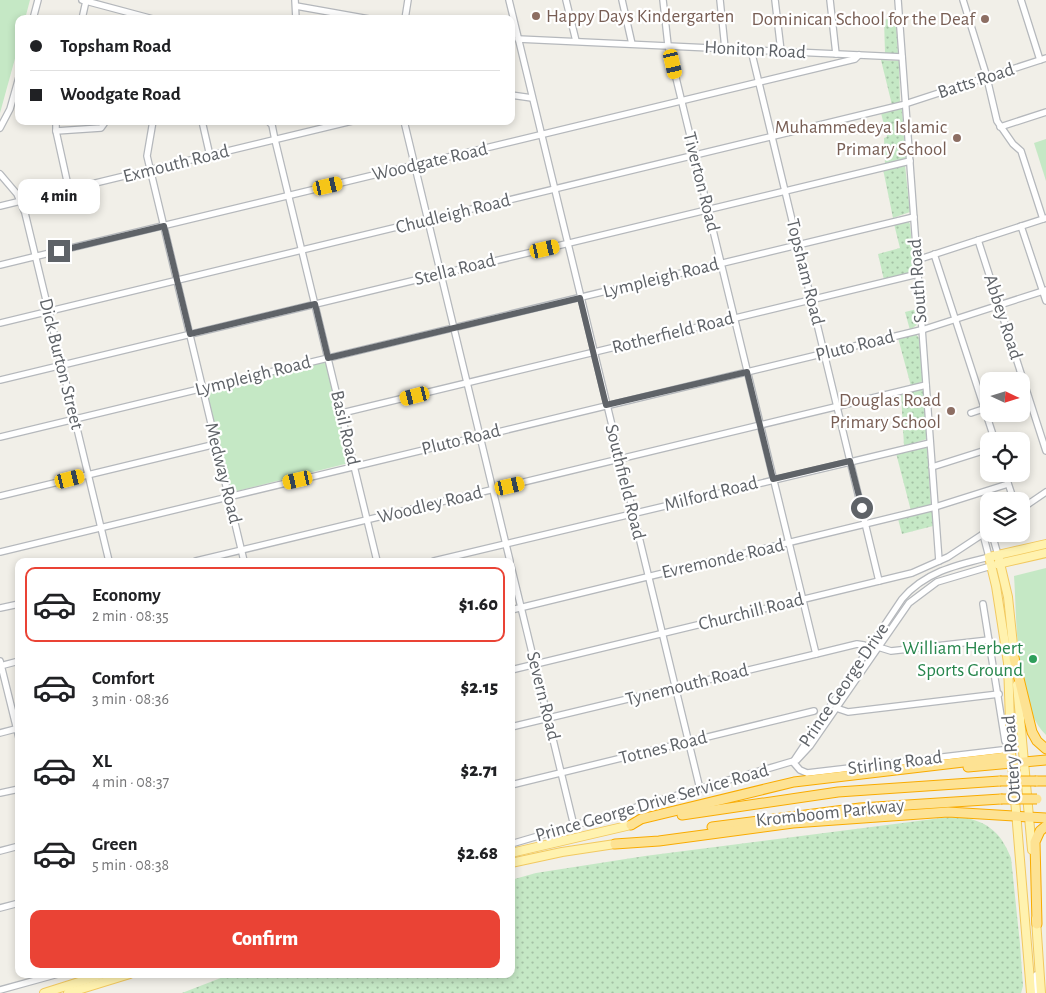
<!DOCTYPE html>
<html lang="en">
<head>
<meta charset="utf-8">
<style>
  body { margin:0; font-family:"Alegreya Sans",sans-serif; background:#f2f2f2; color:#202124; height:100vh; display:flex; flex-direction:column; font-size:19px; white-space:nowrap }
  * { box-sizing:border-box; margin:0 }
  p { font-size:16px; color:#757577 }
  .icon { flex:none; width:28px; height:28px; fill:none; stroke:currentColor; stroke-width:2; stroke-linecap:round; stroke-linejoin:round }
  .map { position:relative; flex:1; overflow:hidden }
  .drawer { position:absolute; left:15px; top:558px; width:500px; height:420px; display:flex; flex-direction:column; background:#fff; border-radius:10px; box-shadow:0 2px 8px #0003 }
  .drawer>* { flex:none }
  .hud { position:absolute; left:15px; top:15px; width:500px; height:110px; border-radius:10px; box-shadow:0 2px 8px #0003; display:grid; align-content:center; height:110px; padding:0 15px; background:#fff }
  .needle { width:32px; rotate:94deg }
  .fabs { position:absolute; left:980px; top:372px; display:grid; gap:10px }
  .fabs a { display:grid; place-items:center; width:50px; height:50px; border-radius:10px; background:#fff; box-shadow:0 2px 8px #0003; font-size:25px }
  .end { position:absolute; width:22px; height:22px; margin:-11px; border:6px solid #5f6368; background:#fff; box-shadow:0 0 0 2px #fff }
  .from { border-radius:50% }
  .bubble { position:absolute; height:35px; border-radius:10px; background:#fff; box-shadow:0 2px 8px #0003; font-size:16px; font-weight:800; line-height:35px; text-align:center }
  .car { position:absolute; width:15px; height:30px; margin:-15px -8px; border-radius:6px; box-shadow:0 0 4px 1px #0007; background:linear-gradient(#f5c518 24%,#345 0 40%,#f5c518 0 76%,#345 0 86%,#f5c518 0) }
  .hud b { display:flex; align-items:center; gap:18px; height:48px; font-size:19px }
  .hud b+b { border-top:1px solid #e0e0e0 }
  .hud i { width:12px; height:12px; background:#202124 }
  ul { padding:9px 0 0; list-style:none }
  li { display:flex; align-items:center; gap:15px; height:75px; margin:0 10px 8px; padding:0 5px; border:2px solid transparent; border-radius:10px }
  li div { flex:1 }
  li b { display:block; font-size:19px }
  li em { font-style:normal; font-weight:800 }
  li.current { border-color:#ea4335 }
  li>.icon { width:45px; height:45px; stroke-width:1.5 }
  .button { display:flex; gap:10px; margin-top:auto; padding:10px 15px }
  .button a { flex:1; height:58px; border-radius:10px; background:#ea4335; color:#fff; font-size:20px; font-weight:800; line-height:58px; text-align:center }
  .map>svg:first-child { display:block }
  .grass { fill:url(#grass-dots) }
  .green { fill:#c5e8c5 }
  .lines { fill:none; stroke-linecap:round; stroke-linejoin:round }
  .minor-casing { stroke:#b5b8bc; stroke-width:8 }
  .major-casing { stroke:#f2c960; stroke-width:10 }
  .highway-casing { stroke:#f9ab00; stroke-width:11 }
  .minor { stroke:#fff; stroke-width:5.5 }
  .major { stroke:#fff2af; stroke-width:8 }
  .highway { stroke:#fde293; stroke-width:9 }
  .highway-bridge-casing { stroke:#f9ab00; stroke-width:11; stroke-linecap:butt }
  .highway-bridge { stroke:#fde293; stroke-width:9 }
  .route { stroke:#5f6368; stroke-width:6 }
  .education-dot { fill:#8d6e63; stroke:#fff; stroke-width:2 }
  .leisure-dot { fill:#2e9e5b; stroke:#fff; stroke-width:2 }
  .labels { text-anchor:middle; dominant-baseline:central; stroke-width:4.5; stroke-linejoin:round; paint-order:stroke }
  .education-label { font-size:19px; fill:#785e54; stroke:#fff; text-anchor:end }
  .street-label { font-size:19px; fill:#5f6368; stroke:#fff }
  .leisure-label { font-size:19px; fill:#27864d; stroke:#fff; text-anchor:end }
</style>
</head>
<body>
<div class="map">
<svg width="1046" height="993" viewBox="0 0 1046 993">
  <defs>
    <pattern id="grass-dots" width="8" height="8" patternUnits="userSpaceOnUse" patternTransform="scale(1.25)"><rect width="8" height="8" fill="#c5e8c5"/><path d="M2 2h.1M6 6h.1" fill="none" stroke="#a3c0a4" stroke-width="1.8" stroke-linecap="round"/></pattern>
  </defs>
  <rect width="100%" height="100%" fill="#f1efe8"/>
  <!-- grass -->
  <g class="grass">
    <polygon points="884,19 896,20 898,54 885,53"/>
    <polygon points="881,60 899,61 900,103 892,105"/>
    <polygon points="902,109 906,158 885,165 884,138 887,137 881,113"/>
    <polygon points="905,165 910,212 893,218 883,169"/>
    <polygon points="908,221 910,224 914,267 911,273 884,280 878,254 900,248 894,224"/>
    <polygon points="917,309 918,324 910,330 905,312"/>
    <polygon points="915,333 919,338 923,381 911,386 898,338"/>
    <polygon points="920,389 924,391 927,439 904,446 901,393"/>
    <polygon points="927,446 931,506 911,511 896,453"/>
    <polygon points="932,510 933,526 902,534 898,519"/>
    <path d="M957,816c29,5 43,14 54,42l9,86 3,42 -2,7h-839l49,-19h280v-94l25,-7 109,-17z"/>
  </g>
  <!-- green -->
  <g class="green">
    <polygon points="0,0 30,0 25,19 19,19 19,44 0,113"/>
    <polygon points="1046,139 1046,181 1034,143"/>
    <polygon points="323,362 326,364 349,463 229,493 204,390"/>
    <path d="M1046,568v167c-31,-29 -29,-117 -32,-159z"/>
  </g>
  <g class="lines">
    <!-- minor casing -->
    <g class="minor-casing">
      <g id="minor">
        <polyline points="82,0 153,19"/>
        <polyline points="295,0 296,19"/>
        <polyline points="509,0 700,789"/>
        <polyline points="566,0 576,41"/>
        <polyline points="622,0 632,44"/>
        <polyline points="663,0 668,45 816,654"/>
        <polyline points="720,0 725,48"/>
        <polyline points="775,0 781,51"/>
        <polyline points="830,0 836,54"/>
        <polyline points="898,0 939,561"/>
        <polyline points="963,0 986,74 997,121 1013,144 1021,151 1043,219"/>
        <polyline points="1021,0 1040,60"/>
        <polyline points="296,6 369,19"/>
        <polyline points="33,19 38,0"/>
        <polyline points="82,19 86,1"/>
        <polyline points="405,19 408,0"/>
        <polyline points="518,39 902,57"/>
        <polyline points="751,50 879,581"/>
        <polyline points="511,95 532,98"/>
        <polyline points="56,121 56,131 69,190"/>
        <polyline points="153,121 147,156 244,561"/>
        <polyline points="202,121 210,156"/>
        <polyline points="268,121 272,125 275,140 377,561"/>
        <polyline points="404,121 510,561"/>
        <polyline points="1000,127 1046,112"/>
        <polyline points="0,128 10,109 19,77"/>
        <polyline points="56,131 101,128 106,121"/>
        <polyline points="0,174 17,194 25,213 109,561"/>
        <polyline points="0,206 352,121"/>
        <polyline points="1021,226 1046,301"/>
        <polyline points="978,240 1046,451"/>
        <polyline points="934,254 995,441"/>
        <polyline points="917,260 1046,218"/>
        <polyline points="0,265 855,59 859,55"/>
        <polyline points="0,323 902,105 1046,58"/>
        <polyline points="0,380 910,161"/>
        <polyline points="342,413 918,274"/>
        <polyline points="971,413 989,407"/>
        <polyline points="0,437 914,217"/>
        <polyline points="932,467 989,449"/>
        <polyline points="1005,474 1014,501"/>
        <polyline points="0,496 216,444"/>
        <polyline points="1021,509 1046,492"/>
        <polyline points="992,534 998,555"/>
        <polyline points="0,552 925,329 1046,290"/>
        <polyline points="196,561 926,385"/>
        <polyline points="434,561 930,443"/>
        <polyline points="511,566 574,826"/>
        <polyline points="983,604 1005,741"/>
        <polyline points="0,608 19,604"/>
        <polyline points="511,610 935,507 1008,484"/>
        <polyline points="878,647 891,651 989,640"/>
        <polyline points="0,661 19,738"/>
        <polyline points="0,666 19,661"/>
        <polyline points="511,670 912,573 948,557 989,530"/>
        <polyline points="836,708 848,712 999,694"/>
        <polyline points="511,727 816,654 857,644 864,645"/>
        <polyline points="0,733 19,728"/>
        <path d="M793,762l109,-163c23,-27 54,-34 87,-42l-6,-23"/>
        <polyline points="793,762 800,770 807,773 1002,750"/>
        <polyline points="511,785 814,711"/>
        <polyline points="0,793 19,789"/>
        <polyline points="511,844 797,760 810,746 909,603 937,582 991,566"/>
        <polyline points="0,851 19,846"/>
        <polyline points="0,908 19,903"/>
        <polyline points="1036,975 1037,993"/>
        <polyline points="0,990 58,974"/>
      </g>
    </g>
    <!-- major casing -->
    <g class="major-casing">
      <g id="major">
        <polyline points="998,555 1008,597 1015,664"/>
        <polyline points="998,564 1046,553"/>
        <polyline points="1017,685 1032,850"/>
        <polyline points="511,853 631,825"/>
        <polyline points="511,863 562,852 615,844"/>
        <polyline points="1036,919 1041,993"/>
        <polyline points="44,993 104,974"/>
        <polyline points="68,993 130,974"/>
        <polyline points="1031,993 1011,751 1008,663 996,586 989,557 1046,544"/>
      </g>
    </g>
    <!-- highway casing -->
    <g class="highway-casing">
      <g id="highway">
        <polyline points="1014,658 1032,732 1037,741 1046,749"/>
        <polyline points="968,767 1046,760"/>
        <polyline points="1036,781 1046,781"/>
        <polyline points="682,815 838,792 1000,781"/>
        <polyline points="631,825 641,819 794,782 1006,757 1011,751"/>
        <polyline points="712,827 860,808 1001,799"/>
        <polyline points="615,844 659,841 793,823 948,812 1046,818"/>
        <polyline points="1037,924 1035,842 1040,831 1046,826"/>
      </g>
    </g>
    <!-- minor -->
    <use href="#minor" class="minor"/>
    <!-- major -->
    <use href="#major" class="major"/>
    <!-- highway -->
    <use href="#highway" class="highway"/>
    <!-- highway-bridge casing -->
    <g class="highway-bridge-casing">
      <g id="highway-bridge">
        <polyline points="1000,781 1036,781"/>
        <polyline points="1001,799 1037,799"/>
      </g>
    </g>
    <!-- highway-bridge -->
    <use href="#highway-bridge" class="highway-bridge"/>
  </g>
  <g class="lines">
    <!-- route -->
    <polyline class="route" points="59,251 164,226 190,334 315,304 328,358 580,298 606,405 747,372 773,479 850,461 862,508"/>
  </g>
  <!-- markers -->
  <g class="education-dot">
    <circle cx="536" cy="16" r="5"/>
    <circle cx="985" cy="19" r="5"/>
    <circle cx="957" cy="138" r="5"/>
    <circle cx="951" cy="411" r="5"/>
  </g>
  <circle class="leisure-dot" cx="1033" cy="659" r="5"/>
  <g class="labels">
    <!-- education labels -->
    <g class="education-label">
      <text x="546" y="16" text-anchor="start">Happy Days Kindergarten</text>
      <text x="975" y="19">Dominican School for the Deaf</text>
      <text x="947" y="127">Muhammedeya Islamic<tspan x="947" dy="22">Primary School</tspan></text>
      <text x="941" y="400">Douglas Road<tspan x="941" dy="22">Primary School</tspan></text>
    </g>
    <!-- street labels -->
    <g class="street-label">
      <text transform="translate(755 50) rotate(3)">Honiton Road</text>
      <text transform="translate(976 81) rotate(-18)">Batts Road</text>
      <text transform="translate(430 162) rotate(-13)">Woodgate Road</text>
      <text transform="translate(176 164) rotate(-14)">Exmouth Road</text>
      <text transform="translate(701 182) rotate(76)">Tiverton Road</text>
      <text transform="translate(453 214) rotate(-14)">Chudleigh Road</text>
      <text transform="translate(455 270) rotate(-14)">Stella Road</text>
      <text transform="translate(805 272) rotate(76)">Topsham Road</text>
      <text transform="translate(661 278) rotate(-14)">Lympleigh Road</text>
      <text transform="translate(918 281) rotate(-94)">South Road</text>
      <text transform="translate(1003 317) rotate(72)">Abbey Road</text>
      <text transform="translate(673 333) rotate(-14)">Rotherfield Road</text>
      <text transform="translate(855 346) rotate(-14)">Pluto Road</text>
      <text transform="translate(61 364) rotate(76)">Dick Burton Street</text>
      <text transform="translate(253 376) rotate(-14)">Lympleigh Road</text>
      <text transform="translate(345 428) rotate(77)">Basil Road</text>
      <text transform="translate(461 440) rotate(-14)">Pluto Road</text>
      <text transform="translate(223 473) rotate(76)">Medway Road</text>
      <text transform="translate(625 482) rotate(76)">Southfield Road</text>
      <text transform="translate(711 494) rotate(-14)">Milford Road</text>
      <text transform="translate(430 505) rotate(-14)">Woodley Road</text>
      <text transform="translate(723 559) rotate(-13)">Evremonde Road</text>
      <text transform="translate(751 612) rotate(-14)">Churchill Road</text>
      <text transform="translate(687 685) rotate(-14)">Tynemouth Road</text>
      <text transform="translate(844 685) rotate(-56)">Prince George Drive</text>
      <text transform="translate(543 696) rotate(76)">Severn Road</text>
      <text transform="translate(663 748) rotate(-14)">Totnes Road</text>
      <text transform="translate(1012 759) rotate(-94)">Ottery Road</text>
      <text transform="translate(895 763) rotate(-7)">Stirling Road</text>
      <text transform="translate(652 803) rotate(-16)">Prince George Drive Service Road</text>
      <text transform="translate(830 813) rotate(-6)">Kromboom Parkway</text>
    </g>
    <!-- leisure labels -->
    <g class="leisure-label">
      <text x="1023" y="648">William Herbert<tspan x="1023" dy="22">Sports Ground</tspan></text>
    </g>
  </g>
</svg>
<div class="fabs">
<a><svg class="needle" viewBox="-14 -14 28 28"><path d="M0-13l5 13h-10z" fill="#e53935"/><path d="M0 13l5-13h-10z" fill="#757577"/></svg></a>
<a><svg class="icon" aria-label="locate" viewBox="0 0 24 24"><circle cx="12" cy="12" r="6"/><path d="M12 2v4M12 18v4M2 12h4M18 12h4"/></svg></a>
<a><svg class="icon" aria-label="layers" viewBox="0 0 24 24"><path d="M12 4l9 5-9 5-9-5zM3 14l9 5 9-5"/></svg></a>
</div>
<i class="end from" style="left:862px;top:508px"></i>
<i class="end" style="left:59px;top:251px"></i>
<div class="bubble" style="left:18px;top:179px;width:82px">4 min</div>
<i class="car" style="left:673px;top:64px;rotate:167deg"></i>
<i class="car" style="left:328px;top:186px;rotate:77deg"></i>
<i class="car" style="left:545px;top:249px;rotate:77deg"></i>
<i class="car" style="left:415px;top:396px;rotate:256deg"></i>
<i class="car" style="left:70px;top:479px;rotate:76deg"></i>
<i class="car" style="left:298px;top:480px;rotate:257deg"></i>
<i class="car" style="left:510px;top:486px;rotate:77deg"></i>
<div class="hud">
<b><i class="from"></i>Topsham Road</b>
<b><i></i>Woodgate Road</b>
</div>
<section class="drawer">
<ul>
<li class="current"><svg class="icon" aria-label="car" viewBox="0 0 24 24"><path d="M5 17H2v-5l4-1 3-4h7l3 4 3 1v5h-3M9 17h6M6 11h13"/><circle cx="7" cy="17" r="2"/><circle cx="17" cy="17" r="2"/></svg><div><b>Economy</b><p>2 min · 08:35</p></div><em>$1.60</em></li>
<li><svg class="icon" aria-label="car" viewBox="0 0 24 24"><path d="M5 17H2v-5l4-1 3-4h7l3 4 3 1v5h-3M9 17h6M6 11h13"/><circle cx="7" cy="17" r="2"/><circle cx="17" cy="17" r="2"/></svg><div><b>Comfort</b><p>3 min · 08:36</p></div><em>$2.15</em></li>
<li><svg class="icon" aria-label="car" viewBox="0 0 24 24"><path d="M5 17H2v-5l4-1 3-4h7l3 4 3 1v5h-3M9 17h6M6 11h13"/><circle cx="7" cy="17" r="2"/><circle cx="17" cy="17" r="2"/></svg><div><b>XL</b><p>4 min · 08:37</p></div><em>$2.71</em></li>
<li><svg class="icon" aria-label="car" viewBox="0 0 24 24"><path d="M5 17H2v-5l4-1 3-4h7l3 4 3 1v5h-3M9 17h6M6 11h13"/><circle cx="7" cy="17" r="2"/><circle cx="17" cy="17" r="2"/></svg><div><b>Green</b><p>5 min · 08:38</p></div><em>$2.68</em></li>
</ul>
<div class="button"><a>Confirm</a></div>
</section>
</div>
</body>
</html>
